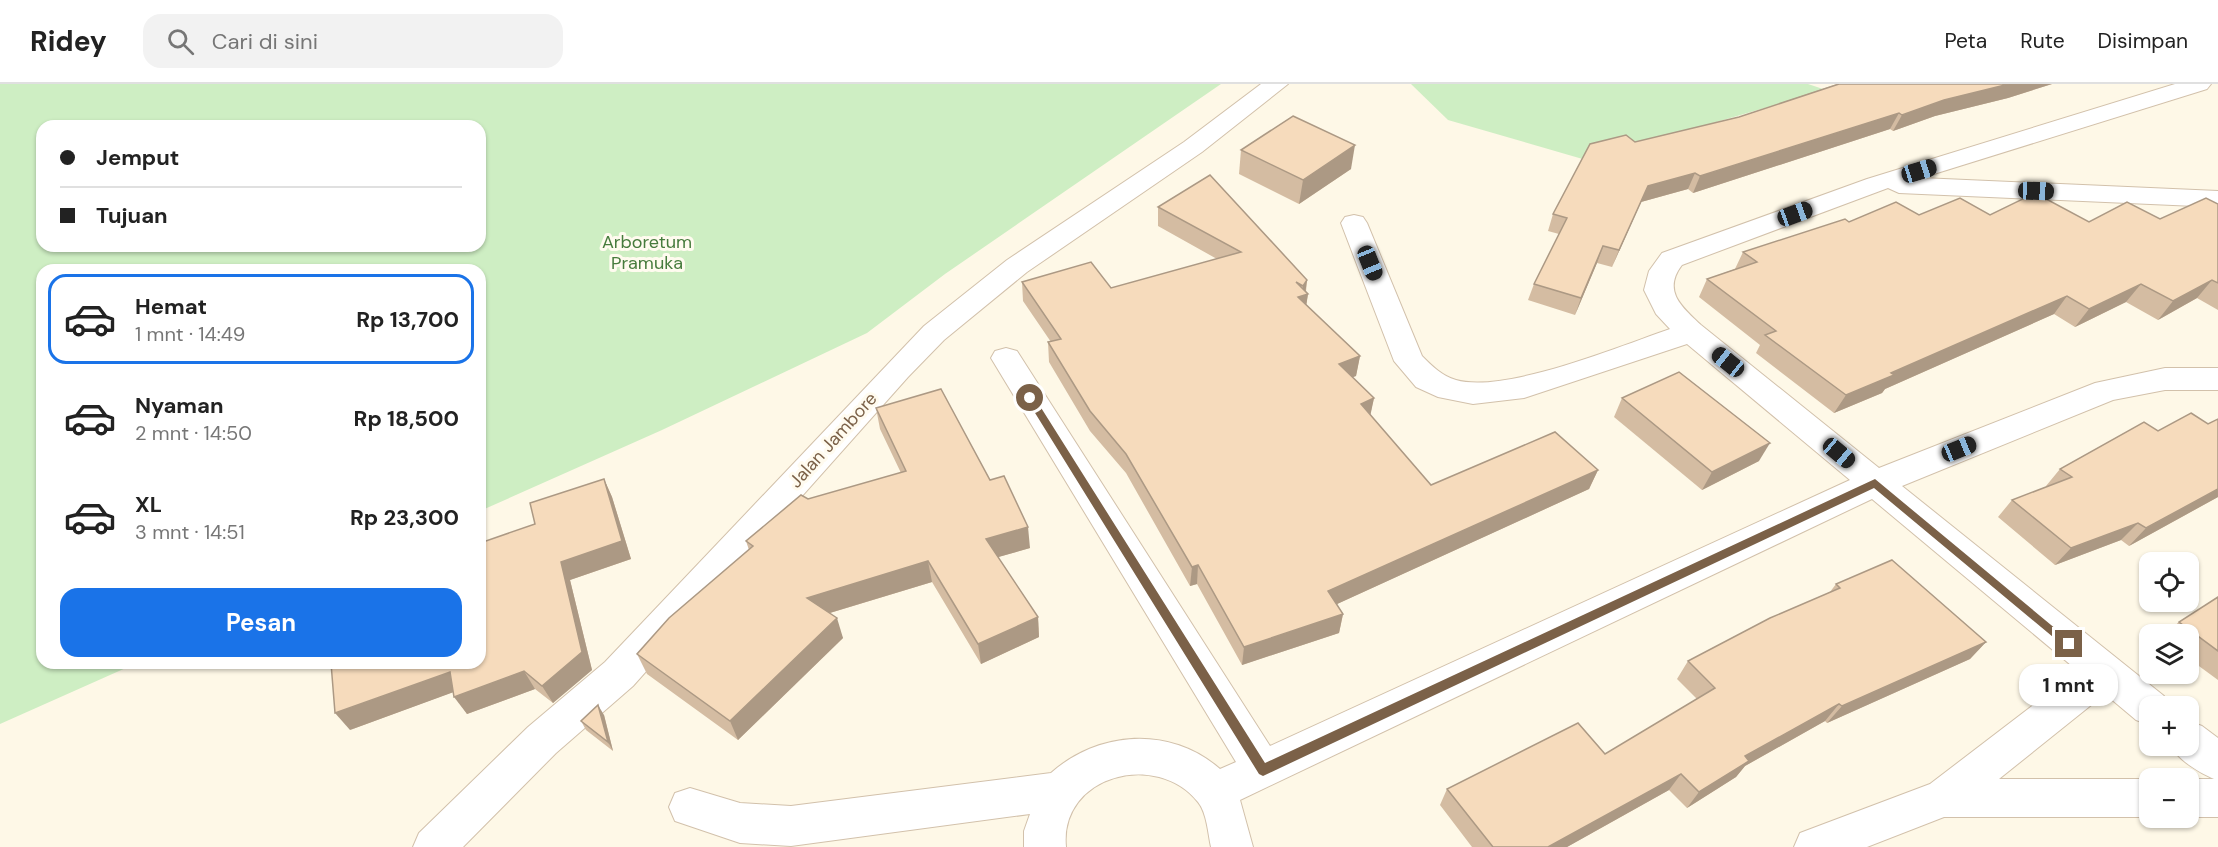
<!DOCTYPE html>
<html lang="id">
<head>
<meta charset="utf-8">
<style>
  body { margin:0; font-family:"DM Sans",sans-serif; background:#f2f2f2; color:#222; height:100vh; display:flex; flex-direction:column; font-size:22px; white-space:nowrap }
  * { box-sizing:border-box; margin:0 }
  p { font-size:20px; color:#767676 }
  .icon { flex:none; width:33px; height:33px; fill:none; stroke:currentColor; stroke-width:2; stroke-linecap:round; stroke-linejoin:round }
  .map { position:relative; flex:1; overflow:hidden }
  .panel { position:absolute; left:36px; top:180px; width:450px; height:405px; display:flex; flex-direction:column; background:#fff; border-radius:18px; box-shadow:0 2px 4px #0004 }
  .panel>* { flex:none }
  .top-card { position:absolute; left:36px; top:36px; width:450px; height:132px; border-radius:18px; box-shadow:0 2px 4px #0004; display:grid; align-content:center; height:132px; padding:0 24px; background:#fff }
  .buttons { position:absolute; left:2139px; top:468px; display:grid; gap:12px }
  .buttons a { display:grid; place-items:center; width:60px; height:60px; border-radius:12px; background:#fff; box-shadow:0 2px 4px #0004; font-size:30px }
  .end { position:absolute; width:27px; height:27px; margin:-14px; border:8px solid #7b6148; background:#fff; box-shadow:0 0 0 3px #fff }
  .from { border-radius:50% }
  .bubble { position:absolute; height:42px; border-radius:18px; background:#fff; box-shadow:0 2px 4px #0004; font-size:20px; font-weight:700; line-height:42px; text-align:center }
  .car { position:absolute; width:18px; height:36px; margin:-18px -9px; border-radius:8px; box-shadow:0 0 4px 2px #0007; background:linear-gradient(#222 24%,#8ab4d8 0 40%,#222 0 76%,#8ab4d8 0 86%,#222 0) }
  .top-card b { display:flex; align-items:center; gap:21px; height:57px; font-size:22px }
  .top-card b+b { border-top:2px solid #e0e0e0 }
  .top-card i { width:15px; height:15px; background:#222 }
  ul { padding:10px 0 0; list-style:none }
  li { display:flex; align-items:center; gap:18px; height:90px; margin:0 12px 9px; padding:0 12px; border:3px solid transparent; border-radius:18px }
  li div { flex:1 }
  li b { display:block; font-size:22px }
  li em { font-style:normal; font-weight:700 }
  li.current { border-color:#1a73e8 }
  li>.icon { width:54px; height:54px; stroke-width:1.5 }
  .primary-button { display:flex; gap:12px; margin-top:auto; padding:12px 24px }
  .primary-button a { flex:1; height:69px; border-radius:18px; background:#1a73e8; color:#fff; font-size:24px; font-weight:700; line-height:69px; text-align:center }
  header { display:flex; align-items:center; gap:36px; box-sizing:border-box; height:84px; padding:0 30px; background:#fff; border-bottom:2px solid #e0e0e0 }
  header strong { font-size:28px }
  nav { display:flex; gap:33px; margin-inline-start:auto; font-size:21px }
  .search { width:420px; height:54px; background:#f2f2f2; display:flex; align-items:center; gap:15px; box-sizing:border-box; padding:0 21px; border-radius:18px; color:#767676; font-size:22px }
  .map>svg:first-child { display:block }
  .green { fill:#ceeec3; fill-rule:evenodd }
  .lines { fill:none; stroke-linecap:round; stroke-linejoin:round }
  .street-casing { stroke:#d2c1ab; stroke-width:2 }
  .street { fill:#fff; fill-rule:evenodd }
  .wall { fill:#d4bca2 }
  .shaded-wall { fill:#ac9984 }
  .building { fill:#f6dbbc; stroke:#ac9984; stroke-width:1.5 }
  .route { fill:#7b6148 }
  .labels { text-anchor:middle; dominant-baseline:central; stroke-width:6; stroke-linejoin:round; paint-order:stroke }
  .park-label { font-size:18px; fill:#467b3c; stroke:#fffbef }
  .street-label { font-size:18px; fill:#7b6148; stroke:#fffbef }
</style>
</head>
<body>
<header>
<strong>Ridey</strong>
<div class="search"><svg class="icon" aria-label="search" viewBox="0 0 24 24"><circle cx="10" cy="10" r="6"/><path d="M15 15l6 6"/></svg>Cari di sini</div>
<nav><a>Peta</a><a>Rute</a><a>Disimpan</a></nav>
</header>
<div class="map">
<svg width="2218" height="763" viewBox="0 0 2218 763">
  <rect width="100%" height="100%" fill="#fef8e7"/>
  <!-- green -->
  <g class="green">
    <path d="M0,0h1221l-276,190 -78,59 -205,97 -182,81v-241h-438v393h95l-137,61zM42,42h438v120h-438z"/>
    <polygon points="1411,0 1808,0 1826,6 1586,76 1448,36"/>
  </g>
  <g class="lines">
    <!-- street casing -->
    <g class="street-casing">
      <g id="street">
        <polygon points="1261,0 1288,0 1202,68 1027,188 944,256 908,293 633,602 556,669 463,763 413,763 419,749 528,643 605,578 924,242 1007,176 1184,58"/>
        <path d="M2175,0h36l-4,5 -286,89 297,13v16l-319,-14 -11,-5 -206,77c-20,26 0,42 19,60l178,143 216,-85 70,-15h53v22h-53l-52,10 -211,86 262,210 5,10h-19v19l-14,-5 -31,-26 -106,85h151v38h-206l-77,30h-73l6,-14 130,-49 148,-113 -206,-172 -632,301 13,47h-42c-3,-13 -4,-34 -13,-45 -41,-52 -139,-27 -132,45h-42v-16l6,-17 -239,32 -51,-3 -65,-22 -6,-14 6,-14 15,-5 50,15 51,3 260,-33c47,-42 119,-48 169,-4l16,-7 -245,-404 4,-7 11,-3 11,3 253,395 580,-266 -163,-136 -163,54 -51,6 -35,-7 -22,-10 -22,-26 -53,-138 4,-6 9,-2 9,2 4,6 55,133c10,10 20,20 34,24 49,14 164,-34 214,-51l-14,-15 -12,-24 5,-19 13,-18 205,-74z"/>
        <path d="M2188,637l14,5 16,12v79h-30v-38h26c-14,-6 -36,-19 -43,-33h17z"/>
      </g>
    </g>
    <!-- street -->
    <use href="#street" class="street"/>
  </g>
  <!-- wall -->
  <g class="wall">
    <polygon points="1837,0 2052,0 2008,14 1935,32 1893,47 1890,45 1693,109 1688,105 1641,118 1612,183 1597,179 1575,231 1528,216 1534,200 1559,150 1548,147 1553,130 1635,58 1739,33"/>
    <polygon points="1241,66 1351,85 1299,120 1239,90"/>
    <polygon points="2218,120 2218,226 2197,214 2158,236 2126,218 2075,243 2054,230 1885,305 1882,309 1834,329 1756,269 1760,261 1699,213 1707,195 1735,185 1743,168 1849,138 1919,131 1990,131 2089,138 2160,135"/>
    <polygon points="1158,123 1307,196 1306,208 1308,210 1306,221 1360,272 1356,292 1352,293 1374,314 1370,331 1431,401 1598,386 1589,405 1337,520 1343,530 1339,549 1242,581 1197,500 1190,502 1126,389 1090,347 1049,278 1048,258 1051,258 1023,217 1022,198 1111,204 1217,175 1158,142"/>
    <polygon points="1622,314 1759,377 1702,406 1614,333"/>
    <polygon points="876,324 990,396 1030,464 998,473 1038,533 1039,553 981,580 932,498 830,529 843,554 738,656 647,590 637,570 749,466 746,457 808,415 901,389 880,345"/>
    <polygon points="2060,385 2218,413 2129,462 2121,456 2055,481 1998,433 2012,416 2047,403 2046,402"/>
    <polygon points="604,395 612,413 631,475 570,496 592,586 553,619 535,605 467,630 453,608 350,646 480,579"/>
    <polygon points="1836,500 1986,558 1970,575 1827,639 1825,637 1745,682 1736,693 1687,724 1669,706 1567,763 1472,763 1440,721 1447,705 1605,670 1697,615 1677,595 1688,577 1830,508"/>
    <polygon points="2218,513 2218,596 2188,574 2188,550 2165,550 2179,538"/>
    <polygon points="604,631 613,667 586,646 581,637"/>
  </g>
  <!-- shaded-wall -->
  <g class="shaded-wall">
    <polygon points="2009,0 2052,0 2008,14 1935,32 1893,47 1902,31 1944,16"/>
    <polygon points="1899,29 1890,45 1693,109 1700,92"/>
    <polygon points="1355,61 1351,85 1299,120 1303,96"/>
    <polygon points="1695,89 1688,105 1641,118 1612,183 1619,166 1648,102"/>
    <polygon points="1603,162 1597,179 1575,231 1581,214"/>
    <polygon points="1307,196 1305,211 1308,210 1305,230 1298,213 1302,212 1303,202"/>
    <polygon points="2212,196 2197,214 2158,236 2173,217"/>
    <polygon points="2141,200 2126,218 2075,243 2089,225"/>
    <polygon points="2067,212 2054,230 1885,305 1882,309 1834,329 1846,311 1891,289"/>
    <polygon points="1360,272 1356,292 1335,300 1339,280"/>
    <polygon points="1374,314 1370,333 1361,320"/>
    <polygon points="1770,359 1759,377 1702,406 1712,388"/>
    <polygon points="1598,386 1589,405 1324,526 1328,507"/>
    <polygon points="604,395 612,413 631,475 570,496 592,586 553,619 542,602 561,478"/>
    <polygon points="2218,405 2218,413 2129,462 2146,444"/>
    <polygon points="2138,439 2121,456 2055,481 2071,464"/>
    <polygon points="1028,443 1030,464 988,476 986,455"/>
    <polygon points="928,477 932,498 813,534 807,514"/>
    <polygon points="1198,481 1197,500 1190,502 1192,483"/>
    <polygon points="1343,530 1339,549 1242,581 1244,563"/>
    <polygon points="1038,533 1039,553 981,580 978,560"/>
    <polygon points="837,534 843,554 738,656 730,637"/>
    <polygon points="1986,558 1970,575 1827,639 1842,622"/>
    <polygon points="524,587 535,605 467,630 454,613"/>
    <polygon points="450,588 462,605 350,646 335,629"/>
    <polygon points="1839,620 1825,637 1745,682 1736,693 1687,724 1699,708 1745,672"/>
    <polygon points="598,621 604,631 613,667 608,658"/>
    <polygon points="1681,690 1669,706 1567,763 1548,763"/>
  </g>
  <!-- building -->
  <g class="building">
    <polygon points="1839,0 2009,0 1944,16 1902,31 1899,29 1700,92 1695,89 1648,102 1619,166 1603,162 1581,214 1534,200 1567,134 1553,130 1590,60 1626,51 1635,58 1739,33"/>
    <polygon points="1293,32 1355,61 1303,96 1241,66"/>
    <polygon points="1210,91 1307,196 1303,202 1296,198 1308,210 1298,213 1360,272 1339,280 1374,314 1361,320 1431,401 1555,348 1598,386 1328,507 1343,530 1244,563 1198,481 1192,483 1126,370 1090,327 1048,258 1061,255 1022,198 1091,178 1111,204 1241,168 1158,123"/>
    <polygon points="2035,109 2089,138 2127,118 2160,135 2206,114 2218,120 2218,199 2212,196 2173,217 2141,200 2089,225 2067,212 1891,289 1894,291 1846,311 1765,251 1776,247 1707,195 1757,178 1743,168 1845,135 1849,138 1896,118 1919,131 1960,114 1990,131"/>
    <polygon points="1679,288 1770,359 1712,388 1622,314"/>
    <polygon points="941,305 990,396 1004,392 1028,443 986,455 1038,533 978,560 928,477 807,514 837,534 730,637 637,570 669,534 753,462 746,457 801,411 808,415 906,387 876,324"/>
    <polygon points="2191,329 2208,340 2218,335 2218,405 2146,444 2138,439 2071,464 2012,416 2072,393 2060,385 2144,338 2158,347"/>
    <polygon points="604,395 622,457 561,478 582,568 542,602 524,587 454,613 450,588 335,629 331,579 480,579 480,459 535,440 530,419"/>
    <polygon points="1892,476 1986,558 1842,622 1839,620 1745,672 1749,677 1699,708 1681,690 1548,763 1493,763 1447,705 1578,639 1605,670 1715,604 1688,577 1770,534 1840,504 1836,500"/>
    <polygon points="2218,513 2218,567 2179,538"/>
    <polygon points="598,621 608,658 581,637"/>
  </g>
  <!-- route -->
  <polygon class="route" points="1027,311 1033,311 1265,679 1875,395 2074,560 2073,563 2065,563 1874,404 1263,692 1259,690 1027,316"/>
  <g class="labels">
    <!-- park labels -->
    <g class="park-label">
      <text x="647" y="158">Arboretum<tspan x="647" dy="21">Pramuka</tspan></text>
    </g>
    <!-- street labels -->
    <g class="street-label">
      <text transform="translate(833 356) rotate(-48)">Jalan Jambore</text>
    </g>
  </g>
</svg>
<div class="buttons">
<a><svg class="icon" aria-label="locate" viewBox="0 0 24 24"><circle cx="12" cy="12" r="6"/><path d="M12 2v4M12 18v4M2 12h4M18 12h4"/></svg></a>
<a><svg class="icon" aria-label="layers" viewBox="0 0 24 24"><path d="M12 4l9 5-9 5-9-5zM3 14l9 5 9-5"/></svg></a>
<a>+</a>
<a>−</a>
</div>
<i class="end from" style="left:1030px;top:314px"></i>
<i class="end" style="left:2069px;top:560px"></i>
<div class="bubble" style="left:2019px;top:580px;width:99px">1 mnt</div>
<i class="car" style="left:1919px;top:87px;rotate:73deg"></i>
<i class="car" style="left:2036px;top:107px;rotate:92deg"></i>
<i class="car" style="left:1795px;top:130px;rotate:70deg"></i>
<i class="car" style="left:1370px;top:179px;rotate:158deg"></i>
<i class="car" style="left:1728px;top:278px;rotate:309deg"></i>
<i class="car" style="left:1959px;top:365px;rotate:68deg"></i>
<i class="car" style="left:1839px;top:369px;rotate:130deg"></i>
<div class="top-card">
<b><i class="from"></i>Jemput</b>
<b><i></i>Tujuan</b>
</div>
<section class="panel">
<ul>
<li class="current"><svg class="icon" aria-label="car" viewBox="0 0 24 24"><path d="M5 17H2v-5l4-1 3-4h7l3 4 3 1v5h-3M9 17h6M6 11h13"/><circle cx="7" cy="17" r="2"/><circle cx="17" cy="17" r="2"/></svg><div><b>Hemat</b><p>1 mnt · 14:49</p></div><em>Rp 13,700</em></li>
<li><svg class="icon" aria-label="car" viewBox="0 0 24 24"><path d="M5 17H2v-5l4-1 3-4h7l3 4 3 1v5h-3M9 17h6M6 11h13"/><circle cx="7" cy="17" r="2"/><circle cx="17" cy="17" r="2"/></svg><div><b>Nyaman</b><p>2 mnt · 14:50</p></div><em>Rp 18,500</em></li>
<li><svg class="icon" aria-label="car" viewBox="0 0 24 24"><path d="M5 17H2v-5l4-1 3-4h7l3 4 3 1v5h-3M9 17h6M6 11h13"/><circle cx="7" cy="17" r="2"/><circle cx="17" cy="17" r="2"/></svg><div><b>XL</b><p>3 mnt · 14:51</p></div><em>Rp 23,300</em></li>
</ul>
<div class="primary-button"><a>Pesan</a></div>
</section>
</div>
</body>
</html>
